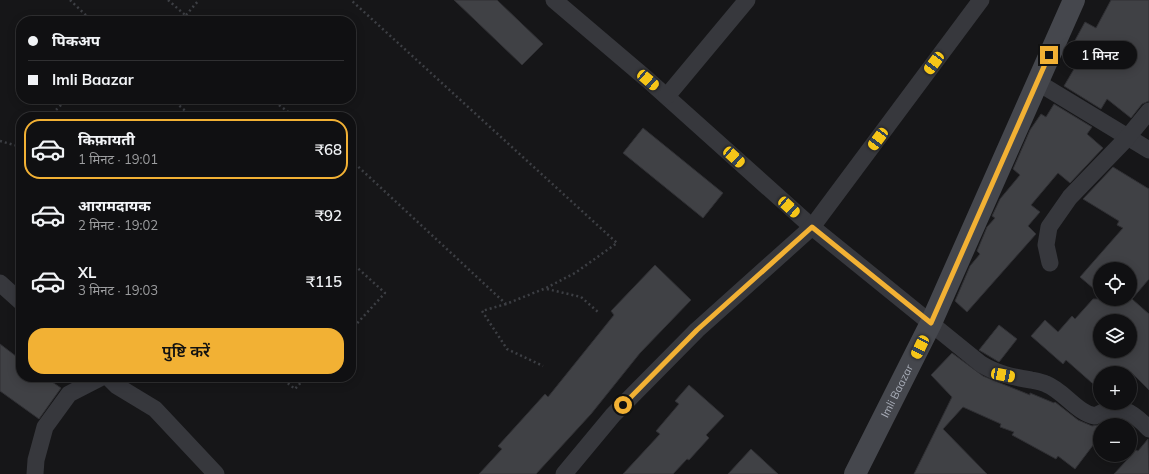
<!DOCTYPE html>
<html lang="hi">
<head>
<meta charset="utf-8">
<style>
  body { margin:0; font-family:Mulish,"Noto Sans Devanagari",sans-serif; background:#19191b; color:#f1f3f6; height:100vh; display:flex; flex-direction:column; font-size:15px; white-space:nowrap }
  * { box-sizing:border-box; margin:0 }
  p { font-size:13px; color:#9c9d9f }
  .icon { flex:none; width:22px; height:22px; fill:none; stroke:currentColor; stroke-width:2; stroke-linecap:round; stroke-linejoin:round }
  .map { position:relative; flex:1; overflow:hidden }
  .drawer { position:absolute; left:16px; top:112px; width:340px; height:270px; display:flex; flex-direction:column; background:#101012; border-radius:16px; box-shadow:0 2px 10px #0003,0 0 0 1px #303032 }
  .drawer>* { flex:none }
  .guide { position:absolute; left:16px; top:16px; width:340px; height:88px; border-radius:16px; box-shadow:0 2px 10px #0003,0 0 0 1px #303032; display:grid; align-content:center; height:88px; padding:0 12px; background:#101012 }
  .tools { position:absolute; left:1093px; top:262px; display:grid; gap:8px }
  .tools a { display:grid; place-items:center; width:44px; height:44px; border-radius:50%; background:#101012; box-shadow:0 2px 10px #0003,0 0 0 1px #303032; font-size:20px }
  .end { position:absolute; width:18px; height:18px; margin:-9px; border:5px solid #f2b134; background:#111; box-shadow:0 0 0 2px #111 }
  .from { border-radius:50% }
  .bubble { position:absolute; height:28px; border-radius:14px; background:#101012; box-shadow:0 2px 10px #0003,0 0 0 1px #303032; font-size:13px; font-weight:600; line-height:28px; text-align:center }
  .car { position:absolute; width:12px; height:24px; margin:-12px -6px; border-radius:5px; box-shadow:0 0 3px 1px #0007; background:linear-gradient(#f5c518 24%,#345 0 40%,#f5c518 0 76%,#345 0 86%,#f5c518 0) }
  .guide b { display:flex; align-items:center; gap:14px; height:38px; font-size:15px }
  .guide b+b { border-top:1px solid #303032 }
  .guide i { width:10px; height:10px; background:#f1f3f6 }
  ul { padding:7px 0 0; list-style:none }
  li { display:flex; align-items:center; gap:12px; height:60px; margin:0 8px 6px; padding:0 4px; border:2px solid transparent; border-radius:16px }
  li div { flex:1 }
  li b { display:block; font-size:15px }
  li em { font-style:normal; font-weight:600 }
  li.current { border-color:#f2b134 }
  li>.icon { width:36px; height:36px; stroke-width:1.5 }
  .button { display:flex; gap:8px; margin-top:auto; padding:8px 12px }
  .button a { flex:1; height:46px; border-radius:16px; background:#f2b134; color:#111; font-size:16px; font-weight:600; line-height:46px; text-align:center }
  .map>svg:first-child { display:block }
  .building { fill:#404145; stroke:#303034; fill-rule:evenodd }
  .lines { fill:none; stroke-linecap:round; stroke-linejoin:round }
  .path { stroke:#3d3f44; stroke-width:2.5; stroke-dasharray:2 3; stroke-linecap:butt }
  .street { stroke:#37383d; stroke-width:17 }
  .secondary { stroke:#45474d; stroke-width:22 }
  .route { stroke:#f2b134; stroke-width:5 }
  .labels { text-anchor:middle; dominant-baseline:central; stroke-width:3.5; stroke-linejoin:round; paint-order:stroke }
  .street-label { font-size:11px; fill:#a8adb8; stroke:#111113 }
</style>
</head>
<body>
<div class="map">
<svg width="1149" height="474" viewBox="0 0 1149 474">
  <rect width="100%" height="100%" fill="#161618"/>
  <!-- building -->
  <g class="building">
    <polygon points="454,0 497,0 543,44 522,65"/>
    <polygon points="1111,0 1149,0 1149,101 1142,104 1131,118 1107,99 1101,109 1064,86 1074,69 1070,67 1079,47 1073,44 1085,22 1096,28"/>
    <polygon points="1054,104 1092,127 1087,134 1103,148 1070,183 1058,173 1031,205 1040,212 1028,226 1036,234 967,312 955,301 970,266 980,254 977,251 987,227 995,218 992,216 1000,199 1020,175 1013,169 1030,130 1041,114 1046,117"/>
    <polygon points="643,128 723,193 703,218 623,153"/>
    <path d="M1113,167l36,22v90l-17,20 17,15v76l-17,-17h-32v17l-34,-30 -3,4 -32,-28 14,-16 13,12 14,-16 3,3 18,-20h37v-30h-30v25l-20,-17 43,-49 -6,-3 2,-4 -36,-22zM1100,321h30v30h-30z"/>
    <polygon points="655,265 691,300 640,353 591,414 536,474 479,474 502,449 498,446 545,394 548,397 614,315 611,311"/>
    <polygon points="999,325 1017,339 999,362 979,350"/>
    <polygon points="0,344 21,360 21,377 45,377 61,388 39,419 0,391"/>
    <polygon points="952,353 983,376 1030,395 1030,393 1054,403 1055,402 1078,420 1092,426 1098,425 1100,426 1100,436 1075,469 1058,456 1056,459 1012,435 1014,432 1000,427 1001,424 963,407 943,429 987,474 914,474 952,397 931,375"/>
    <polygon points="689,385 724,416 706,435 709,438 689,460 687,459 673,474 623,474 660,434 656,431 679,404 675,401"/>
    <polygon points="1148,439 1149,474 1114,474 1136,450 1138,451"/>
    <polygon points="751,449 778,474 728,474"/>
  </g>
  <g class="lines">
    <!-- path -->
    <g class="path">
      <polyline points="70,0 92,21"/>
      <polyline points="168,0 192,21"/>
      <polyline points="186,15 199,0"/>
      <polyline points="172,99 192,117"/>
      <polyline points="271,99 295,117"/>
      <polyline points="49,117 67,99"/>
      <polyline points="0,141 21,147"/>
      <polyline points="351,160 506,304 546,288 575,273 617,243 351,0"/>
      <polyline points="351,262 385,293 351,330"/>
      <polyline points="547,289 581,297 598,312"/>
      <polyline points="506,304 482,311 507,349 543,366"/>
      <polyline points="280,377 295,389 306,377"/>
    </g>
    <!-- street -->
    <g class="street">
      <path d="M554,0l94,80 164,147 169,137c16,10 32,13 50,16 5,1 11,2 15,4 18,7 31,29 49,32 24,-14 37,-5 54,13"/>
      <polyline points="1037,82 1149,150"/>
      <polyline points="667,96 747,0"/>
      <polyline points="1050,263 1046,245 1049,227 1070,197 1127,138 1149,111"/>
      <polyline points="0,283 21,302"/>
      <polyline points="108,377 117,386 155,409 216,474"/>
      <polyline points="35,474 36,460 45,427 69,394 102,377"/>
      <polyline points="564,474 613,415 697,330 812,227 981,0"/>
    </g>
    <!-- secondary -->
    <path class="secondary" id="s1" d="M855,474l76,-151 143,-323"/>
  </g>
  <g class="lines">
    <!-- route -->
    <polyline class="route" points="623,405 697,330 812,227 931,323 1049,55"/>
  </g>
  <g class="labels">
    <!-- street labels -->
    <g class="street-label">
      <text stroke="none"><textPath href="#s1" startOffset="93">Imli Baazar</textPath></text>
    </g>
  </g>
</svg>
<div class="tools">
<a><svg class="icon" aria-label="locate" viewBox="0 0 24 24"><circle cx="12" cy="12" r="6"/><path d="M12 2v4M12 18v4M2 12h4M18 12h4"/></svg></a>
<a><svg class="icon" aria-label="layers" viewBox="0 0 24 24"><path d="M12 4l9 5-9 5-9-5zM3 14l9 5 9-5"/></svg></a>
<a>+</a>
<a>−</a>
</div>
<i class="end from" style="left:623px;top:405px"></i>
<i class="end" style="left:1049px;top:55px"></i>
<div class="bubble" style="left:1063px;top:41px;width:74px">1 मिनट</div>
<i class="car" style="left:934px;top:63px;rotate:217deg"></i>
<i class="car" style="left:648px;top:80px;rotate:131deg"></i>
<i class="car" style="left:878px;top:139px;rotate:217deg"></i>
<i class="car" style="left:734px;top:157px;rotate:132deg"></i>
<i class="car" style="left:789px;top:207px;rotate:132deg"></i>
<i class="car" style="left:920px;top:347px;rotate:206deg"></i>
<i class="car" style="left:1003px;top:375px;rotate:101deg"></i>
<div class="guide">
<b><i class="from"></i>पिकअप</b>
<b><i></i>Imli Baazar</b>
</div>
<section class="drawer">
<ul>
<li class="current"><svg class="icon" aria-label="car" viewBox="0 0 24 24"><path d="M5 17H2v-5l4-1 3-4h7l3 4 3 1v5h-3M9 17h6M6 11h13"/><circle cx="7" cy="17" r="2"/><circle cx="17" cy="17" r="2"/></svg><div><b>किफ़ायती</b><p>1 मिनट · 19:01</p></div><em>₹68</em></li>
<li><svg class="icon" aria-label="car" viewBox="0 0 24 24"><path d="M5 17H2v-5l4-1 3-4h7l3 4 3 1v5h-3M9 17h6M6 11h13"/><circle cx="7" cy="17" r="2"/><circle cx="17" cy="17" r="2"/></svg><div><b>आरामदायक</b><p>2 मिनट · 19:02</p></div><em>₹92</em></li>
<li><svg class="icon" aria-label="car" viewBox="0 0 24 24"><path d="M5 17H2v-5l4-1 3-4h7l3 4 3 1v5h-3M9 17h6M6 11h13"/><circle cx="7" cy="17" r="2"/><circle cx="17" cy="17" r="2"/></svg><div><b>XL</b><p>3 मिनट · 19:03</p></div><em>₹115</em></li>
</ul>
<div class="button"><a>पुष्टि करें</a></div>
</section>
</div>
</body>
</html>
